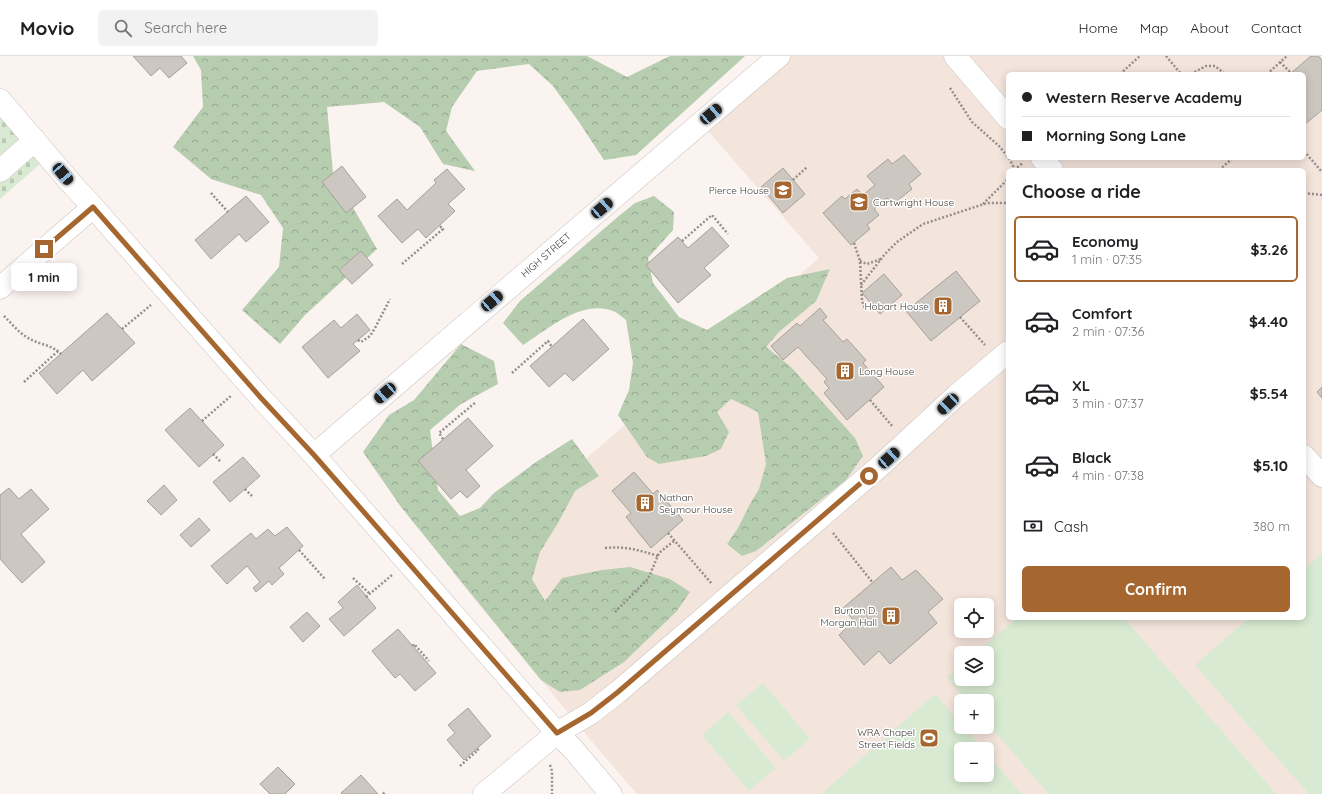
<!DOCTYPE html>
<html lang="en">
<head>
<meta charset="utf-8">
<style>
  body { margin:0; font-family:Quicksand,sans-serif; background:#f2f2f2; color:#202124; height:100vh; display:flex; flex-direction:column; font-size:15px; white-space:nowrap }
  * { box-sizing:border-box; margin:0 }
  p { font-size:13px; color:#757577 }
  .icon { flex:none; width:22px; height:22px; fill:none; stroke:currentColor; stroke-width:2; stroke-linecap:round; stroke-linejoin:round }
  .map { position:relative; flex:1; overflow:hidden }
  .details { position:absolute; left:1006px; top:112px; width:300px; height:452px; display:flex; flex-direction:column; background:#fff; border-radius:6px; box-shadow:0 2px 10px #0003 }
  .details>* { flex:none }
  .hud { position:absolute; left:1006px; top:16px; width:300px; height:88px; border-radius:6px; box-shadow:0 2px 10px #0003; display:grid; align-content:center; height:88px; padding:0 16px; background:#fff }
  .buttons { position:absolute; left:954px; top:542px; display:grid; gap:8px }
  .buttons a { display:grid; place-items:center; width:40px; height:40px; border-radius:6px; background:#fff; box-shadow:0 2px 10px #0003; font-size:20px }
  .end { position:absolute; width:18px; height:18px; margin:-9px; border:5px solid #a6662f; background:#fff; box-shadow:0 0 0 2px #fff }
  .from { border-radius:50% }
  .bubble { position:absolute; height:28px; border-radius:6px; background:#fff; box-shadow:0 2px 10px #0003; font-size:13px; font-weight:800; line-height:28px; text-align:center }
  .car { position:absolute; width:12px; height:24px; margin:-12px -6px; border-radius:5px; box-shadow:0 0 3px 1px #0007; background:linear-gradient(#222 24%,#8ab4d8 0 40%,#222 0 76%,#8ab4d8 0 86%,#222 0) }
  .hud b { display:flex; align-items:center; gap:14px; height:38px; font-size:15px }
  .hud b+b { border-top:1px solid #e0e0e0 }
  .hud i { width:10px; height:10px; background:#202124 }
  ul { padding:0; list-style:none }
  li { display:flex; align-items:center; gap:12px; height:66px; margin:0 8px 6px; padding:0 8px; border:2px solid transparent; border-radius:6px }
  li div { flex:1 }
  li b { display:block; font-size:15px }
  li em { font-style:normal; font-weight:800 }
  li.on { border-color:#a6662f }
  li>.icon { width:36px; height:36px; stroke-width:1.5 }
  h2 { padding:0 16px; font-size:18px; line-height:48px }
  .pay { display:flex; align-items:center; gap:10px; height:44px; padding:0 16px; font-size:15px }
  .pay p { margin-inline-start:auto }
  .primary-button { display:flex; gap:8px; margin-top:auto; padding:8px 16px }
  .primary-button a { flex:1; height:46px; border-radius:6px; background:#a6662f; color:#fff; font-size:16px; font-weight:800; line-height:46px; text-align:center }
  header { display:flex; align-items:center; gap:24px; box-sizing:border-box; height:56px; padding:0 20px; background:#fff; border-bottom:1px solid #e0e0e0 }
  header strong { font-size:19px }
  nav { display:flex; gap:22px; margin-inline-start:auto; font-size:14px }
  .search { width:280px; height:36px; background:#f2f2f2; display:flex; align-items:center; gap:10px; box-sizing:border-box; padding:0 14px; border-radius:6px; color:#757577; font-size:15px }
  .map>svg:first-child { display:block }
  .built { fill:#f4e5dc; fill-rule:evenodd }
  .forest { fill:url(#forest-crowns) }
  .cemetery { fill:url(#cemetery-stones) }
  .pitch { fill:#d8ebd2 }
  .building { fill:#ccc7c0; stroke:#a6a19b }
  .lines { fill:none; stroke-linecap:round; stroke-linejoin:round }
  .minor-casing { stroke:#cbc3bf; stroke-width:23 }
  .major-casing { stroke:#cbc3bf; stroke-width:23 }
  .path { stroke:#948e8c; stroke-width:2.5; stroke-dasharray:2 2; stroke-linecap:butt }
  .minor { stroke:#fff; stroke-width:22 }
  .major { stroke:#fff; stroke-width:22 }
  .route { stroke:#a6662f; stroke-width:5 }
  .labels { text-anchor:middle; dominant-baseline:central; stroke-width:3; stroke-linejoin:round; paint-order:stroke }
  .poi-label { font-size:10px; fill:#3f3c3a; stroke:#fff; text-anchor:end }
  .street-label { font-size:10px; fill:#3f3c3a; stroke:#fff }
</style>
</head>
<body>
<header>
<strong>Movio</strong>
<div class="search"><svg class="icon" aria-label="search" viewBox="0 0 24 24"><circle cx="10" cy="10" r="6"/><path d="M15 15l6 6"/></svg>Search here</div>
<nav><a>Home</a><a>Map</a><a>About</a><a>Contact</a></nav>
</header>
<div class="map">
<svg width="1322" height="738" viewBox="0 0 1322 738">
  <defs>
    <pattern id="forest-crowns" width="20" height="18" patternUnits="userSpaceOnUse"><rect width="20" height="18" fill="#b7cdb0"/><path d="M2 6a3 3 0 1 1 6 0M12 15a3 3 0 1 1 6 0" fill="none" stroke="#96a890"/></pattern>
    <pattern id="cemetery-stones" width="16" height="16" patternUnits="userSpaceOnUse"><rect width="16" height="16" fill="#d8ebd2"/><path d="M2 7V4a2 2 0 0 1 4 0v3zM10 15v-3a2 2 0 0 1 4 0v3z" fill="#bacab5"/></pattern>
  </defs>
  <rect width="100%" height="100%" fill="#fbf3ef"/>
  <!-- built -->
  <path class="built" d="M779,0h543v738h-685l-44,-51 -140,-170 366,-315 -118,-135zM1008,18h296v84h-296zM1008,114h296v448h-296zM961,549h26v26h-26zM961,597h26v26h-26zM961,645h26v26h-26zM961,693h26v26h-26z"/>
  <!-- forest -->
  <g class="forest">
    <polygon points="193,0 587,0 627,21 670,0 745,0 636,99 604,104 579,66 553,30 529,8 477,15 452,51 446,75 475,115 443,108 420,71 384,46 327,51 333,117 377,193 305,259 280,288 242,254 279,211 283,172 261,139 211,123 173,91 203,51 201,14"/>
    <path d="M654,140l20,16 -1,18 -25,28 5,25 26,34 28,13 80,-52 43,-9 -14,32 -37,31 -13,15 25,20 64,71 8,18 -17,24 -90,71 -14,5 -15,-12 11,-16 12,-24 9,-15 7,-25 -8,-52 -27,-13 -14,13 12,20 -8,17 -15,7 -47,8 -12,-7 -29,-42 11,-25 4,-27 -7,-43c-4,-3 -8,-7 -13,-9 -31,-12 -65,18 -90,34l-20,-22 17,-22 100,-86 15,-12z"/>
    <polygon points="461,288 494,305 498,328 461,348 430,374 438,434 460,460 480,452 494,437 536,406 572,383 599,420 575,435 558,467 540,496 532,523 545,545 562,522 602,514 630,511 670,523 690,536 676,556 624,606 580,634 560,636 541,624 401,451 363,396 389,359 414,344"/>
  </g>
  <!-- cemetery -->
  <polygon class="cemetery" points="0,44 49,100 0,143"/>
  <!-- pitch -->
  <g class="pitch">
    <polygon points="1322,497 1322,738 1309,738 1195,609 1249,562 1304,562 1304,513"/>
    <polygon points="1017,562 1124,562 1276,738 1049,738 987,667 987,645 967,645 947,621 961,609 961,623 987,623 987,597 976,597"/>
    <polygon points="763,627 810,683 784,705 736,649"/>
    <polygon points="935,638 961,668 961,671 964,671 983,693 961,693 961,719 987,719 987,698 1022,738 821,738"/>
    <polygon points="728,656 776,712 749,735 702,679"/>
  </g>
  <!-- building -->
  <g class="building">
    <polygon points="133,0 181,0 187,7 169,22 160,12 151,20"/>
    <polygon points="1311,0 1318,0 1322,4 1322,54 1304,69 1304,18 1290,18"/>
    <polygon points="904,99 921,118 909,128 912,133 893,148 887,142 874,153 879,159 867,169 870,173 851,189 823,157 842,140 845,143 857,133 863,139 875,129 867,120 888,103 892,108"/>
    <polygon points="342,110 366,141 346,157 322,126"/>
    <polygon points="783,112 805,138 783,157 761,131"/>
    <polygon points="447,113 465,133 448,148 455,155 426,182 418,173 402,187 378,160 397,143 407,154 436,127 434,124"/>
    <polygon points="246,140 269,166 246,186 239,178 211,203 195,184"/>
    <polygon points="712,171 729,190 704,212 711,219 678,247 646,209 678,181 688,192"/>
    <polygon points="361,195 373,209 352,228 339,214"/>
    <polygon points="956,215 980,245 931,285 906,255"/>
    <polygon points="884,218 902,239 880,258 862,237"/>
    <polygon points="820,252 827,261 823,264 843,286 847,283 866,304 863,307 884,331 847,364 824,337 829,332 824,326 827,323 798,291 783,304 771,290 797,267 800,270"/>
    <polygon points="107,257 135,287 92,325 83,314 57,338 39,317"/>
    <polygon points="357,258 370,274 353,288 360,295 328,322 302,291 334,264 341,272"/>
    <polygon points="583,263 609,293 573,325 565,317 549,331 530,310"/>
    <polygon points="1322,331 1322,342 1317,336"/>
    <polygon points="190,352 224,389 199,411 165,374"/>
    <polygon points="468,362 493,390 466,414 480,430 467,442 460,435 451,443 418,405"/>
    <polygon points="243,401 260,420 230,446 213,426"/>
    <polygon points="634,416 653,438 657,434 683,464 651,492 626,461 631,457 612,435"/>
    <polygon points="164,429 177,444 161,459 147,445"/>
    <polygon points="9,432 19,443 31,433 49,453 21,478 45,506 22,527 0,503 0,439"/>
    <polygon points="199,462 210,474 191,491 180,479"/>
    <polygon points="287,471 303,490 279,512 284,518 272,529 269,525 256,536 253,532 260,526 247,510 227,528 211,510 251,477 256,483 268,473 275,480"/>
    <polygon points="891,511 902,524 916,514 943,543 928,556 937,567 890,608 879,595 864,609 839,579 854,565 843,552"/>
    <polygon points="357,529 376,552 344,580 329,563 343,552 338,546"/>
    <polygon points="307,556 320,570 303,586 290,571"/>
    <polygon points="398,573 436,617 415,635 400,618 395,622 372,595"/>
    <polygon points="468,652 491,680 464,704 447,684 455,677 448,669"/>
    <polygon points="278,711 295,728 285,738 270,738 260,728"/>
    <polygon points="361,719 378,738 342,738 341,737"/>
  </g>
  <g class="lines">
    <!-- minor casing -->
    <g class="minor-casing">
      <g id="minor">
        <polyline points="955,0 1008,62"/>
        <polyline points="1042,102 1052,114"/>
        <polyline points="0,115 35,84"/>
        <polyline points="0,232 93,151"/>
        <polyline points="314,399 779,0"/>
        <polyline points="1304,400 1322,420"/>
        <polyline points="484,738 557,677 591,657 618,636 881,409 957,339 1008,296"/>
      </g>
    </g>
    <!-- major casing -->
    <g class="major-casing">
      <polyline id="major" points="0,44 70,126 93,151 261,342 314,399 557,677 573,693 611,738"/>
    </g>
    <!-- path -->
    <g class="path">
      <polyline points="1166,0 1181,18"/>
      <polyline points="1280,6 1291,17"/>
      <polyline points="1120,18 1140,0"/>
      <polyline points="1191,18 1206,10 1215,10 1225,18"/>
      <polyline points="1267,18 1287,0"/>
      <polyline points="950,32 972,66 999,90 1008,101"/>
      <polyline points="1304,95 1322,116"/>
      <polyline points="1009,102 1015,114"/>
      <polyline points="1014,114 1023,107"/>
      <polyline points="1219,114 1233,102"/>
      <polyline points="793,124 807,111"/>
      <polyline points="211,137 228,156"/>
      <polyline points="1304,137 1322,139"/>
      <polyline points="983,148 1008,123"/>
      <polyline points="682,185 712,159 728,178"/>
      <polyline points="854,187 860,205 862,245 866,255"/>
      <polyline points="860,205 867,208 881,203"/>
      <polyline points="402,208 443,173 439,169"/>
      <polyline points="861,229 885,198 897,186 923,168 987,147 1008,147"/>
      <path d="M4,260c8,8 16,18 26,23 11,6 22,6 31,15"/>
      <polyline points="960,261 985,289"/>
      <polyline points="122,273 151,249"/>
      <polyline points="358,284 361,286 370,280 375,272 390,243"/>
      <polyline points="512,317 548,285 552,291"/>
      <polyline points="24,326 58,295"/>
      <polyline points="870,344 893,371"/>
      <polyline points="202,365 232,339"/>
      <polyline points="443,383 439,377 476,346"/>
      <polyline points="213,398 221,406"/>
      <polyline points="245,433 252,440"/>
      <polyline points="668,477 712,528"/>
      <polyline points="833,477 873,527"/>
      <path d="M605,492c20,-2 34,2 53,8"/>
      <polyline points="299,494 325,523"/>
      <polyline points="353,522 370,538"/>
      <polyline points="366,541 392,519"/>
      <polyline points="615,556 648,523 659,497 674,485"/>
      <polyline points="413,590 414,588 429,605"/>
      <polyline points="550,709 552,715 552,738"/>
      <polyline points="460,710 478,694 477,693"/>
      <polyline points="383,738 385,736"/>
    </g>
    <!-- minor -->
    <use href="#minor" class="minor"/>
    <!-- major -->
    <use href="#major" class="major"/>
  </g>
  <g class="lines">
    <!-- route -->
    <polyline class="route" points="44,193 93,151 261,342 314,399 557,677 591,657 618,636 869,420"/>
  </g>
  <!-- icons -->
  <defs>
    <g id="school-square" transform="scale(1)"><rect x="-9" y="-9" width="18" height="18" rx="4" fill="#a6662f" stroke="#fff"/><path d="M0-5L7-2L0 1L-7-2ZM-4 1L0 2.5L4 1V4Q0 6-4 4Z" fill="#fff"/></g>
    <g id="building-square" transform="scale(1)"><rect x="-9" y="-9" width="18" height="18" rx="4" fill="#a6662f" stroke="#fff"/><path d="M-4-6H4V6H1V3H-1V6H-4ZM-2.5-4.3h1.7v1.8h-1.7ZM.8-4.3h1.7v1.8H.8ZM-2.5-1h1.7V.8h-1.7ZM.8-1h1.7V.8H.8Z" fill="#fff"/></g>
    <g id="stadium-square" transform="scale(1)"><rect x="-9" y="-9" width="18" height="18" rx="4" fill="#a6662f" stroke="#fff"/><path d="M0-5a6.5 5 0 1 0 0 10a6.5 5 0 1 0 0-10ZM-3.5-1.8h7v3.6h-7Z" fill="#fff"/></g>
  </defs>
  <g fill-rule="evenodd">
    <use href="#school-square" x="783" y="134"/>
    <use href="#school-square" x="859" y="146"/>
    <use href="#building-square" x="943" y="250"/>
    <use href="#building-square" x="845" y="315"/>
    <use href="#building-square" x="645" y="447"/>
    <use href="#building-square" x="891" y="560"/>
    <use href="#stadium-square" x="929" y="682"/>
  </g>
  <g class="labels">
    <!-- poi labels -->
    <g class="poi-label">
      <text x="769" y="134">Pierce House</text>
      <text x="873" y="146" text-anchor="start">Cartwright House</text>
      <text x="929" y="250">Hobart House</text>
      <text x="859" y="315" text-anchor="start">Long House</text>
      <text x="659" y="441" text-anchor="start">Nathan<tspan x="659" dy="12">Seymour House</tspan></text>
      <text x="877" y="554">Burton D.<tspan x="877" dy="12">Morgan Hall</tspan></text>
      <text x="915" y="676">WRA Chapel<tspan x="915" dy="12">Street Fields</tspan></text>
    </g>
    <!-- street labels -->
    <g class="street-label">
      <text transform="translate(546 199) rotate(-41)">HIGH STREET</text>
    </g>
  </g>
</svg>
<div class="buttons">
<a><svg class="icon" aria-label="locate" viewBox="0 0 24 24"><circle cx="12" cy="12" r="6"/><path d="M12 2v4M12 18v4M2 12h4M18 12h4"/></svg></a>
<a><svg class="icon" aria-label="layers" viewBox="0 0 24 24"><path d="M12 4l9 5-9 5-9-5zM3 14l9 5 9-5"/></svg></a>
<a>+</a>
<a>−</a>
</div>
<i class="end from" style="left:869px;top:420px"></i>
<i class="end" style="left:44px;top:193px"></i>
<div class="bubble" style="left:11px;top:207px;width:66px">1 min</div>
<i class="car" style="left:711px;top:58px;rotate:50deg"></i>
<i class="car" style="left:63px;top:118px;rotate:140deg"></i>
<i class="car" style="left:602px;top:152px;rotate:49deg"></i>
<i class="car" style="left:492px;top:245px;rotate:49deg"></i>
<i class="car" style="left:385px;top:337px;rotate:229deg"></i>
<i class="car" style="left:948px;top:348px;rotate:227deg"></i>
<i class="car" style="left:889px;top:402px;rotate:48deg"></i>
<div class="hud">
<b><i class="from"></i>Western Reserve Academy</b>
<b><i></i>Morning Song Lane</b>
</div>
<section class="details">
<h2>Choose a ride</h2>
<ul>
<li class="on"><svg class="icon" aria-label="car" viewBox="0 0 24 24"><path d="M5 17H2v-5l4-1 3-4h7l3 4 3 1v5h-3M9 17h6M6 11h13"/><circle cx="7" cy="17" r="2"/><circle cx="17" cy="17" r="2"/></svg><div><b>Economy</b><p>1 min · 07:35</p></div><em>$3.26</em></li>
<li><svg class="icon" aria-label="car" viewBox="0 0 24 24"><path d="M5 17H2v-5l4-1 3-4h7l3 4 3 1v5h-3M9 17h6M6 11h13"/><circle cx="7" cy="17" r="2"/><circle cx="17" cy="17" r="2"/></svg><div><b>Comfort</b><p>2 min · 07:36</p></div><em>$4.40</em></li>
<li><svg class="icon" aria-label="car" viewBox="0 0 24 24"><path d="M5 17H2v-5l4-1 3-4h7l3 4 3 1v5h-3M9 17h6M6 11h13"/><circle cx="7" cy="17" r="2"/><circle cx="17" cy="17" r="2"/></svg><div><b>XL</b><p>3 min · 07:37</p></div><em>$5.54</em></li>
<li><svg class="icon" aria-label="car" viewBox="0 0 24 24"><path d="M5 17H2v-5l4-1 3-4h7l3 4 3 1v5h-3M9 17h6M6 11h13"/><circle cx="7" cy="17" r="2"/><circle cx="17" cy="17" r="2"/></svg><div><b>Black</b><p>4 min · 07:38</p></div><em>$5.10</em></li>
</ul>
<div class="pay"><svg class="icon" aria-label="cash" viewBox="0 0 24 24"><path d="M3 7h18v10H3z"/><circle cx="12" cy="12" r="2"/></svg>Cash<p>380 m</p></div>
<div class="primary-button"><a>Confirm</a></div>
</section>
</div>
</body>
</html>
